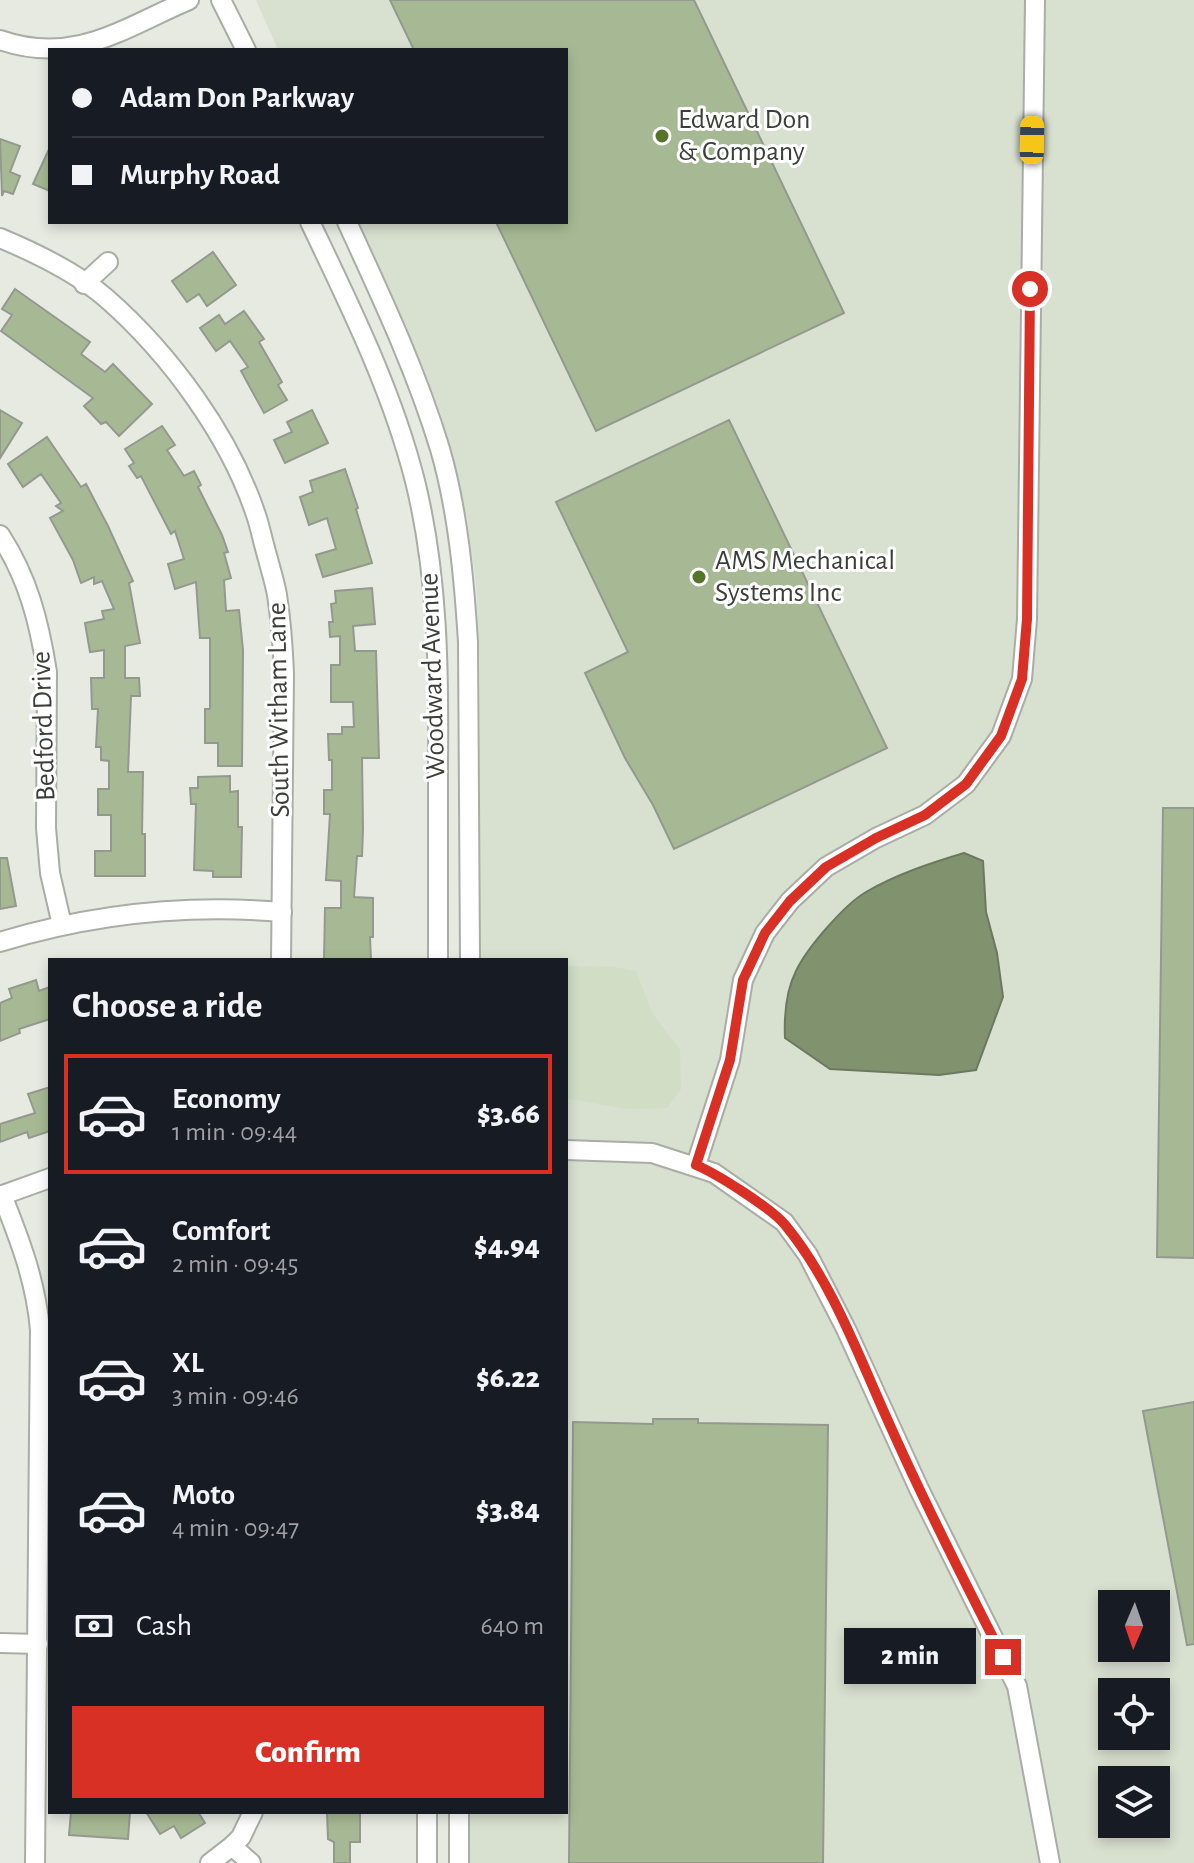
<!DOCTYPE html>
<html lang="en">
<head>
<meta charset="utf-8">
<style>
  body { margin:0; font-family:"Alegreya Sans",sans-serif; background:#20242c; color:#f1f3f6; height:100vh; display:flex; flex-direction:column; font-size:30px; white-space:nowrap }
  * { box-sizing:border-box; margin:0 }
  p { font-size:26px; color:#9ea1a6 }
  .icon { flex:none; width:44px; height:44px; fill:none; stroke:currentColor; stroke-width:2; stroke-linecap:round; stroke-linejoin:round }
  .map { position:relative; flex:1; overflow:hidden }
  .side { position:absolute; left:48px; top:958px; width:520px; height:856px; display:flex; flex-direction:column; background:#171b24; border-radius:0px; box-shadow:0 4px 12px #0003 }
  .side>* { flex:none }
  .hud { position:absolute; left:48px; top:48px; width:520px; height:176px; border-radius:0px; box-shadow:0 4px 12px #0003; display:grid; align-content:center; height:176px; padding:0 24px; background:#171b24 }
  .needle { width:52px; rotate:182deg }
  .controls { position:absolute; left:1098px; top:1590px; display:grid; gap:16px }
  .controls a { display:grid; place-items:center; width:72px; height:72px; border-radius:0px; background:#171b24; box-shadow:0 4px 12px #0003; font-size:40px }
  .end { position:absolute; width:36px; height:36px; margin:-18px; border:10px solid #d93025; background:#fff; box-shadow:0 0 0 4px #fff }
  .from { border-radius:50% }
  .bubble { position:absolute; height:56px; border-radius:0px; background:#171b24; box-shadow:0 4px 12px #0003; font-size:26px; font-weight:800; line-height:56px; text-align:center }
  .car { position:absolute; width:24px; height:48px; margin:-24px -12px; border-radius:10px; box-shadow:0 0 6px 2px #0007; background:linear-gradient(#f5c518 24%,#345 0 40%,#f5c518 0 76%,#345 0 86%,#f5c518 0) }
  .hud b { display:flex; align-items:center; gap:28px; height:76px; font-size:30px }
  .hud b+b { border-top:2px solid #363941 }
  .hud i { width:20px; height:20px; background:#f1f3f6 }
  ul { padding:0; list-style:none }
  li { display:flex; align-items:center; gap:24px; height:120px; margin:0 16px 12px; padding:0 8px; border:4px solid transparent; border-radius:0px }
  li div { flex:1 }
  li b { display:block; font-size:30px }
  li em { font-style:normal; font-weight:800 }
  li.active { border-color:#d93025 }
  li>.icon { width:72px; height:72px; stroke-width:1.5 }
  h2 { padding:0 24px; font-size:36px; line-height:96px }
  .pay { display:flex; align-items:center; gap:20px; height:88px; padding:0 24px; font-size:30px }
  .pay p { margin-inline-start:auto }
  .action { display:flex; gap:16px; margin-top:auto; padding:16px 24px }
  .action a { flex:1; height:92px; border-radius:0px; background:#d93025; color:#fff; font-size:32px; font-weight:800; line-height:92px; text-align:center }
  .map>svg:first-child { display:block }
  .built { fill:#d8e0d0; fill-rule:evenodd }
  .green { fill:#d1ddc5 }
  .water { fill:#81926f; stroke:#6c795f; stroke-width:2 }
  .building { fill:#a7b994; stroke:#949990; stroke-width:2 }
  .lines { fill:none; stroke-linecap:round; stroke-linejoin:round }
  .minor-casing { stroke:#a9ada5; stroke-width:22 }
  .minor { stroke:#fff; stroke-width:18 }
  .route { stroke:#d93025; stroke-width:10 }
  .poi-dot { fill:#55742a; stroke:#fff; stroke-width:3 }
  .labels { text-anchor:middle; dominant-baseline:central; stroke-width:6; stroke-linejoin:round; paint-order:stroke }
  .poi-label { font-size:28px; fill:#3c3e3a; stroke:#fff; text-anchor:start }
  .street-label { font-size:28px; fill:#3c3e3a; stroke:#fff }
</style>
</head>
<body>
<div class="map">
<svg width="1194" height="1863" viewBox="0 0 1194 1863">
  <rect width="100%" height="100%" fill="#e6eae1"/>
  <!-- built -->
  <path class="built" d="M256,0h938v1863h-726v-51h98v-852h-88l2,-298 -4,-77 -9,-67 -26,-103 -18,-48 -67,-145h210v-172h-288zM1112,1604h44v44h-44zM1112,1692h44v44h-44zM1112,1780h44v44h-44z"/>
  <!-- green -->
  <polygon class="green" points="566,966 613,967 636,971 652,1013 680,1050 681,1089 667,1108 625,1109 566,1098"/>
  <!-- water -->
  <path class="water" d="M964,853l19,8 3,51 11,41 6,44 -27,73 -37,5 -109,-6 -45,-31c-1,-23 1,-47 11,-67 11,-23 48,-66 70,-79 31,-18 65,-29 98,-39z"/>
  <!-- building -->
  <g class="building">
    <polygon points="390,0 694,0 844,313 596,431 496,222 566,222 566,50 414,50"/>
    <polygon points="0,139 20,146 10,172 20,176 13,194 4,191 2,196"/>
    <polygon points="50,147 50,191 33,184"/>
    <polygon points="213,252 236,285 207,306 199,294 187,302 172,281"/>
    <polygon points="15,289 90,342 81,354 105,372 113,364 152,404 119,436 106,422 101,424 84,406 93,398 1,331 12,315 2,309"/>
    <polygon points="244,311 264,339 259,342 282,382 278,385 287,400 264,413 241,371 248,367 230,341 216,351 200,328 219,315 225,324"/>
    <polygon points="0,410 22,423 0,458"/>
    <polygon points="312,410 328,443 285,463 274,440 292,432 287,422"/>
    <polygon points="729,420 887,748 674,849 653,805 625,758 585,673 628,652 556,502"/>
    <polygon points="162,426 175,445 167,450 184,476 194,471 201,485 198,487 222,535 228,552 224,553 231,578 224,580 226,611 239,610 243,650 242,766 218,766 218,743 205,743 205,709 210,709 210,638 200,638 196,582 175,589 168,564 184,559 175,531 171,534 141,476 137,478 129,466 134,463 125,449"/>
    <polygon points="47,437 81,487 86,484 108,526 133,581 129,583 140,643 125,646 125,678 139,678 140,696 131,696 128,772 143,772 142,834 145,834 145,876 95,876 95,851 111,851 111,815 98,815 98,789 109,789 109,761 101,760 101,747 96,747 98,709 92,709 91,678 104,678 104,650 90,652 85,623 104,619 102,611 114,609 102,581 94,584 94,577 81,583 73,560 50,518 63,511 56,506 61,503 41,474 23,487 8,464"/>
    <polygon points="345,469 358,508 356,509 372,563 323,577 316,555 336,549 327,518 309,525 300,497 313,492 310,481"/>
    <polygon points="372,588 375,624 353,626 355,651 376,651 379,758 362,758 363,829 362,856 357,856 354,897 373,898 373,937 370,937 371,960 324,960 325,908 341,908 341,881 326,880 330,814 324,814 324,790 332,790 332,760 329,760 328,734 342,734 342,727 354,727 353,702 331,702 331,665 340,665 340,636 330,637 329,622 333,622 331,604 336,603 335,591"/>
    <polygon points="230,776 230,792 238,791 238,827 242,827 241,877 213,877 213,871 194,870 196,804 191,804 190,788 198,788 198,777"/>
    <polygon points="1163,808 1194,808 1194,1258 1157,1257"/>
    <polygon points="0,858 7,858 16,906 0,909"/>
    <polygon points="36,980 39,991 50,987 50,1019 19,1029 20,1033 0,1041 0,1003 12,998 9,989"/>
    <polygon points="50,1087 50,1131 29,1138 27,1132 0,1142 0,1124 35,1113 28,1094"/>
    <polygon points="1194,1402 1194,1644 1187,1645 1143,1411"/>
    <polygon points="653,1419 698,1419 698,1423 828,1425 823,1863 569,1863 573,1422 653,1424"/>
    <polygon points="71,1812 130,1812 128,1839 69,1835"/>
    <polygon points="146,1812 198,1812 205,1823 181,1838 174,1826 160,1834"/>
    <polygon points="327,1812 360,1812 360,1842 350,1842 350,1863 334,1863 334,1842 328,1839"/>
  </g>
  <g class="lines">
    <!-- minor casing -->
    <g class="minor-casing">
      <g id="minor">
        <polyline points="221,0 246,50"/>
        <path d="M0,40c74,26 123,-12 189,-40"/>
        <path d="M310,222c40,84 82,168 105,259 23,93 24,189 23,284 0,65 0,130 0,195"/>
        <path d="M347,222c34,74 69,148 93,227 18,62 24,129 28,193l2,318"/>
        <path d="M0,238c36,15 77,35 106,60 64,56 125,139 151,220 4,13 7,28 11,41 3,12 7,24 9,36 4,26 6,52 7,79l-3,286"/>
        <polyline points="84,284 108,262"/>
        <path d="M0,535c28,43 39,86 47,137l-1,156 4,45 12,52"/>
        <path d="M0,942c92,-28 186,-38 282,-30"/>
        <polyline points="566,1150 652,1153 714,1173 784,1222 808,1255 846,1329 919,1489 1017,1686 1050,1863"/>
        <polyline points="696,1165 730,1060 743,980 765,933 790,901 826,867 876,838 925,815 966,784 1001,736 1022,679 1027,619 1035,0"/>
        <path d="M2,1195c18,45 34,87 38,135l-5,533"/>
        <polyline points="0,1196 50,1178"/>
        <polyline points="0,1643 38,1644"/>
        <polyline points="210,1863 232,1846"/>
        <polyline points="251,1863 232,1846 241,1837 253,1812"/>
        <polyline points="427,1863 427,1812"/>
        <polyline points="459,1863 459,1812"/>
      </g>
    </g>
    <!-- minor -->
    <use href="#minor" class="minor"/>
  </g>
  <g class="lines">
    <!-- route -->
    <path class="route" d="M1003,1657c-38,-74 -76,-149 -110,-225 -32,-69 -58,-146 -107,-206 -13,-17 -69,-52 -90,-61l34,-105 13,-80 22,-47 25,-32 36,-34 50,-29 49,-23 41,-31 35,-48 21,-57 5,-60 3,-330"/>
  </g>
  <!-- markers -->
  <g class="poi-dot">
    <circle cx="662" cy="136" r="8"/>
    <circle cx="699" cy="577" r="8"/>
  </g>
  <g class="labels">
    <!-- poi labels -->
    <g class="poi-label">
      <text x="678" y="120">Edward Don<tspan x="678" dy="32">&amp; Company</tspan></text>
      <text x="715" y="561">AMS Mechanical<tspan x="715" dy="32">Systems Inc</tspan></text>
    </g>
    <!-- street labels -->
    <g class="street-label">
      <text transform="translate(433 676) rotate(-92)">Woodward Avenue</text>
      <text transform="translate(279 710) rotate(-91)">South Witham Lane</text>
      <text transform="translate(44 726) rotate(-92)">Bedford Drive</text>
    </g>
  </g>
</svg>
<div class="controls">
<a><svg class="needle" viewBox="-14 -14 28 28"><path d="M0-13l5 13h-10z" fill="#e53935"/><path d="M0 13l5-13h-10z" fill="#9ea1a6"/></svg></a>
<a><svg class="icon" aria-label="locate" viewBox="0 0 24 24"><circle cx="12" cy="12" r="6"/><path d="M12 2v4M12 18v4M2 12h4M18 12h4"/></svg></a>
<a><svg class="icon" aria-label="layers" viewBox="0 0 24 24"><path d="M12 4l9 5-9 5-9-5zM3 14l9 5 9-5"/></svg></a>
</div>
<i class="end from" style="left:1030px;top:289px"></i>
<i class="end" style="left:1003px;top:1657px"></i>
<div class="bubble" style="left:844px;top:1628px;width:132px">2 min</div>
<i class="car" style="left:1032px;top:140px;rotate:1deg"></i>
<div class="hud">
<b><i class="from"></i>Adam Don Parkway</b>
<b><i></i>Murphy Road</b>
</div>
<section class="side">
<h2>Choose a ride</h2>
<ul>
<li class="active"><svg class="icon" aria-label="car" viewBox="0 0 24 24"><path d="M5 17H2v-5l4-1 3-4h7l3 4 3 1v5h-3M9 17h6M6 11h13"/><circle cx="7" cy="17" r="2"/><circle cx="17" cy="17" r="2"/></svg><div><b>Economy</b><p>1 min · 09:44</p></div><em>$3.66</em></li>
<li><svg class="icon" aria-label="car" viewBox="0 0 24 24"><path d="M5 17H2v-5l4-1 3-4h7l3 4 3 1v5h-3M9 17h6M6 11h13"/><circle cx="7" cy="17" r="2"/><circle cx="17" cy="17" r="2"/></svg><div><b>Comfort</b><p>2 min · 09:45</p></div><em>$4.94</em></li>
<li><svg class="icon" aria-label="car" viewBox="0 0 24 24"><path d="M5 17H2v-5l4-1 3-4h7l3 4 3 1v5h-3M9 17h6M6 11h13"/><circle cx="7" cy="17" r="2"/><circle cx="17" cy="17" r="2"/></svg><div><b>XL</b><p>3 min · 09:46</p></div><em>$6.22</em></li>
<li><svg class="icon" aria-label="car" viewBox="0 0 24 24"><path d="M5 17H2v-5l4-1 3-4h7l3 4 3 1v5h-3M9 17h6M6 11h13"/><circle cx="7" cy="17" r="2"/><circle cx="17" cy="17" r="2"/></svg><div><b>Moto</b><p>4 min · 09:47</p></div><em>$3.84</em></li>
</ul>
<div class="pay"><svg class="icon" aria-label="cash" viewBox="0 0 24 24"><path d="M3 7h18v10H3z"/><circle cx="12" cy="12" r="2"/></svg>Cash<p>640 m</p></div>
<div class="action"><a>Confirm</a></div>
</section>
</div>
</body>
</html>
